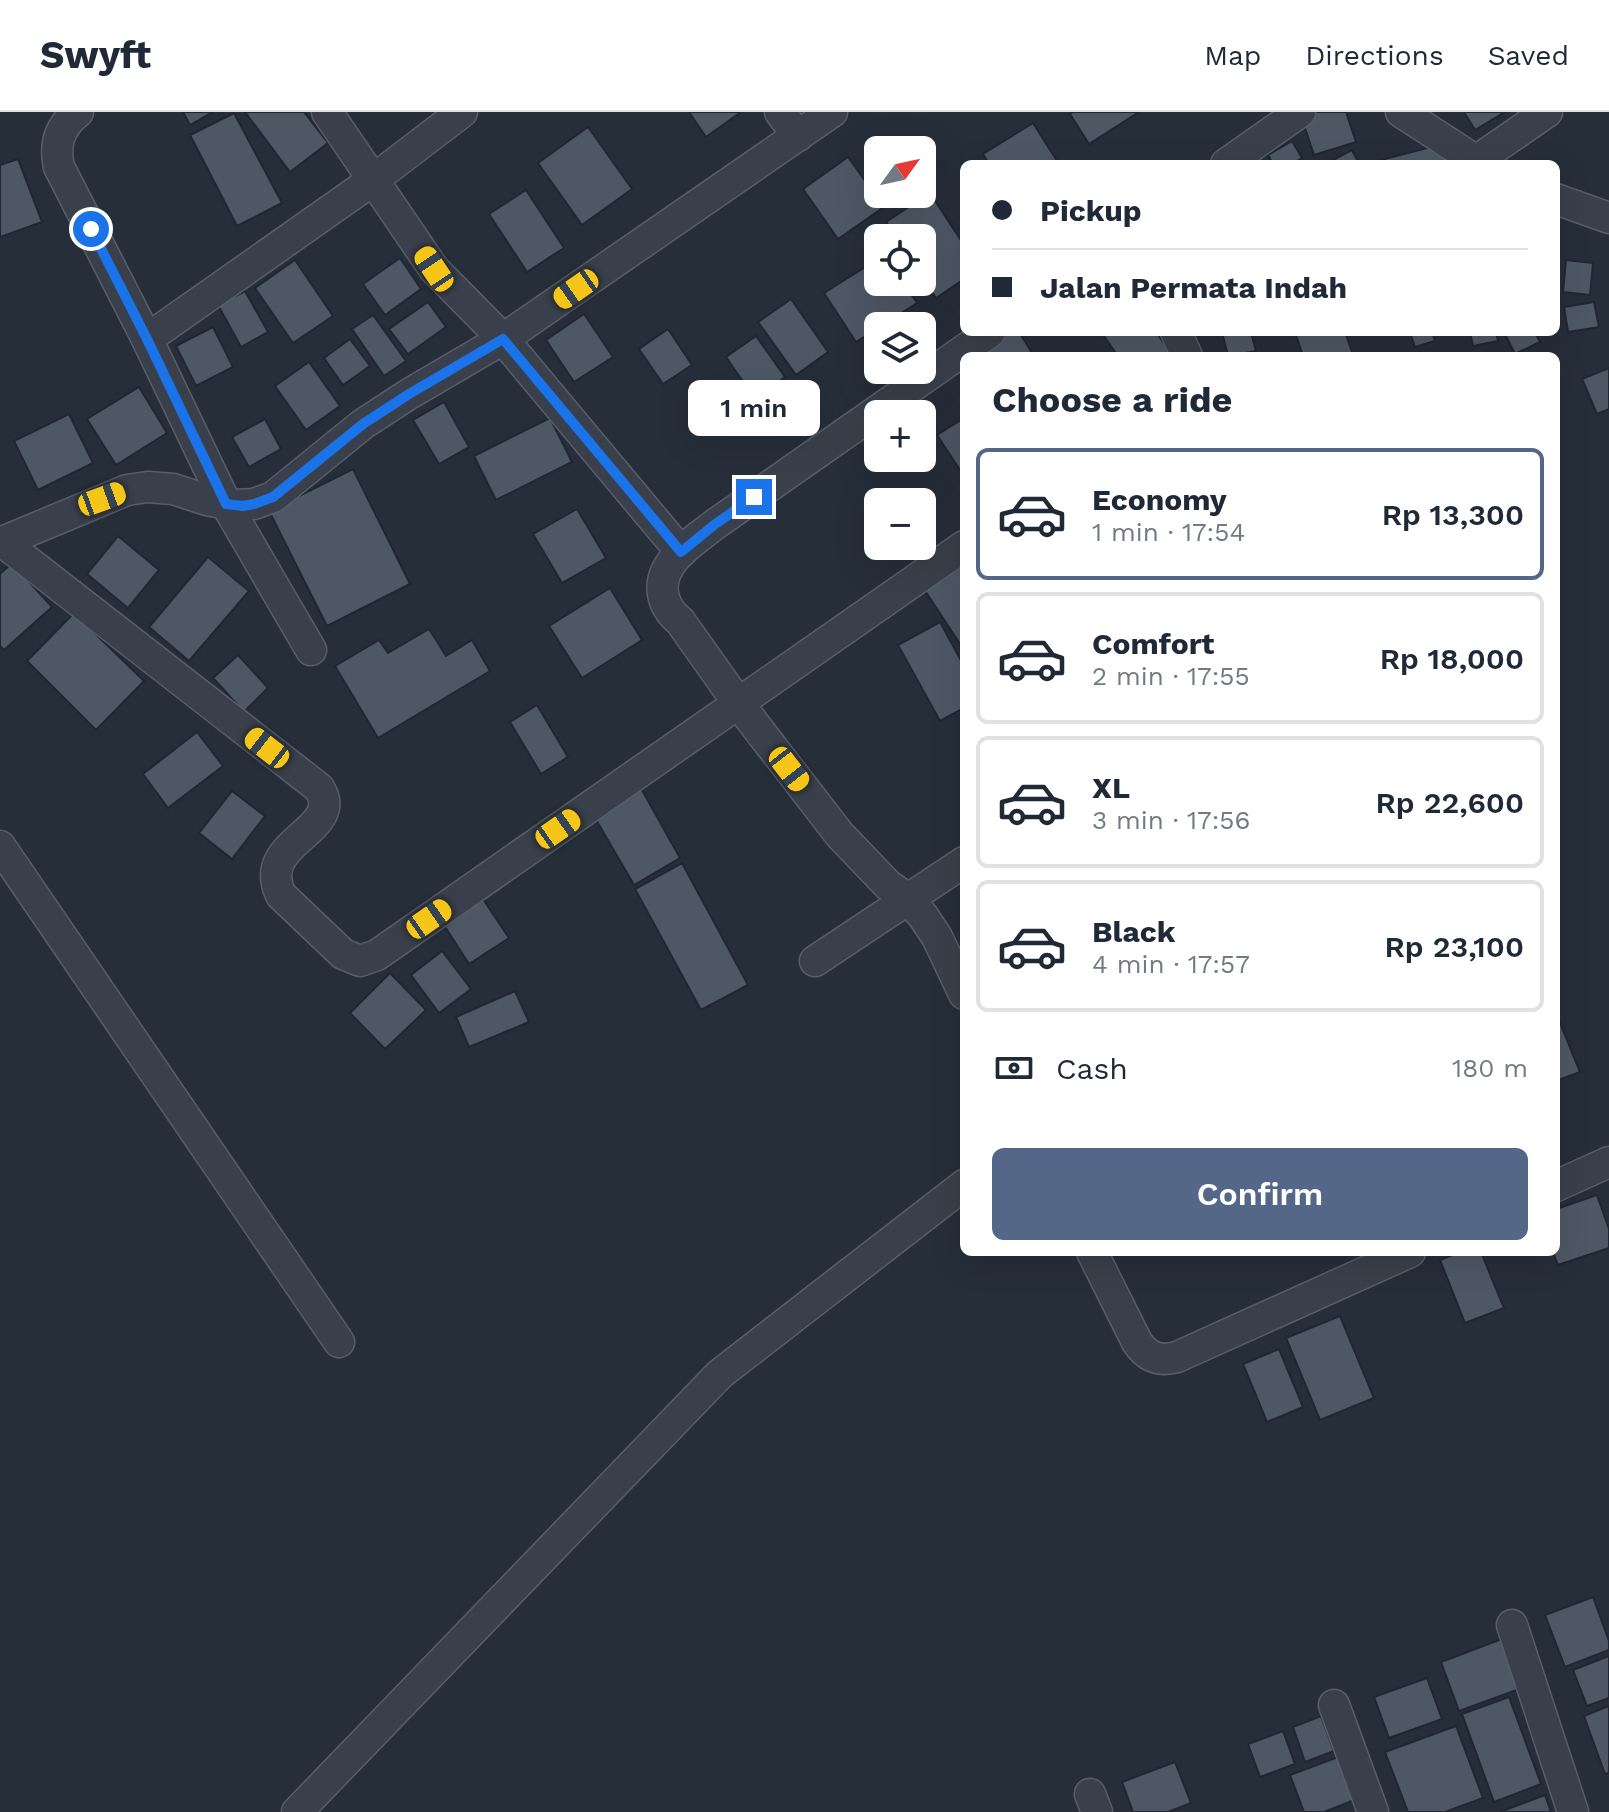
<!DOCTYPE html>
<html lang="en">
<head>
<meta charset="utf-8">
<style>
  body { margin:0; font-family:"Work Sans",sans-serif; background:#f6f6f7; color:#1f2937; height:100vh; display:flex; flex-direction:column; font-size:30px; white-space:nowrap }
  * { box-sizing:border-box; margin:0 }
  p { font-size:26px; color:#747a83 }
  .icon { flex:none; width:44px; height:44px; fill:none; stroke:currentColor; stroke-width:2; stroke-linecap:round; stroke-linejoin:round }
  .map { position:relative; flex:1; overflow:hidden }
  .drawer { position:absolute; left:960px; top:240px; width:600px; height:904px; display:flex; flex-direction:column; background:#fff; border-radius:12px; box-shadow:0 8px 32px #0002 }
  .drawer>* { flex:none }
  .hud { position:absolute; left:960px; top:48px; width:600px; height:176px; border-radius:12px; box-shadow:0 8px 32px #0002; display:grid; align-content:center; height:176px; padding:0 32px; background:#fff }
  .needle { width:52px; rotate:57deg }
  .fabs { position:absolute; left:864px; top:24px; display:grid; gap:16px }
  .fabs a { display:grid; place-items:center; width:72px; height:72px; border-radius:12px; background:#fff; box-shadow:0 8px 32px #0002; font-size:40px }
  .end { position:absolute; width:36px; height:36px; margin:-18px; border:10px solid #1a73e8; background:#fff; box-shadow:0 0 0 4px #fff }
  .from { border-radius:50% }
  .bubble { position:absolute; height:56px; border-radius:12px; background:#fff; box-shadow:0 8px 32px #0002; font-size:26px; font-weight:600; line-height:56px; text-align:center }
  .car { position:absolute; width:24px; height:48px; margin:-24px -12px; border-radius:10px; box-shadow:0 0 6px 2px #0007; background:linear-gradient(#f5c518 24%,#345 0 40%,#f5c518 0 76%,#345 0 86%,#f5c518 0) }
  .hud b { display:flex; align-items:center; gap:28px; height:76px; font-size:30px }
  .hud b+b { border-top:2px solid #e0e1e3 }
  .hud i { width:20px; height:20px; background:#1f2937 }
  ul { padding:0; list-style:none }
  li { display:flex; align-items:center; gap:24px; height:132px; margin:0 16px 12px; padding:0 16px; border:4px solid #e0e1e3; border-radius:12px }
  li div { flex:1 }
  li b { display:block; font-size:30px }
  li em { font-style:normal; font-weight:600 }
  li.on { border-color:#546789 }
  li>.icon { width:72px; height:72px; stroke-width:1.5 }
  h2 { padding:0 32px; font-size:36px; line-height:96px }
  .pay { display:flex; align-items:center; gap:20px; height:88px; padding:0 32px; font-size:30px }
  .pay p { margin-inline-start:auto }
  .cta { display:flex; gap:16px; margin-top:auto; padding:16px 32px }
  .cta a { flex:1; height:92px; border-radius:12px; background:#546789; color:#fff; font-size:32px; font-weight:600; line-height:92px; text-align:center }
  header { display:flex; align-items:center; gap:48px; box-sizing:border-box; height:112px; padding:0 40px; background:#fff; border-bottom:2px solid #e0e1e3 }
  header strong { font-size:38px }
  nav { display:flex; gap:44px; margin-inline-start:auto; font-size:28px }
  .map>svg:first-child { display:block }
  .building { fill:#4e5865; stroke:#212732; stroke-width:2 }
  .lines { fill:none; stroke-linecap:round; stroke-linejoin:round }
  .street-casing { stroke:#585e69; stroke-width:33 }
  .street { stroke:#3a404b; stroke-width:30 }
  .route { stroke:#1a73e8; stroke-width:10 }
</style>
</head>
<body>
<header>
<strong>Swyft</strong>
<nav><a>Map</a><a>Directions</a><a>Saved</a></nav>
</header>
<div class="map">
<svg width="1609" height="1700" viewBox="0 0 1609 1700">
  <rect width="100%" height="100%" fill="#262e3a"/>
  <!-- building -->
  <g class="building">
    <polygon points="183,0 213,0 190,13"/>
    <polygon points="245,0 304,0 328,31 290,60"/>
    <polygon points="689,0 741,0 706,25"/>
    <polygon points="1073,0 1139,0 1089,32 1070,2"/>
    <polygon points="1314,0 1346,0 1356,30 1314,43 1301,4"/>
    <polygon points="1464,0 1505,0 1475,18"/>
    <polygon points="234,1 282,91 237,114 190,23"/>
    <polygon points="1033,11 1059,52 989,52 983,42"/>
    <polygon points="588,15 632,77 582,113 538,51"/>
    <polygon points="1292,29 1302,46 1292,52 1273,52 1268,43"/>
    <polygon points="1443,32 1457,52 1365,52"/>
    <polygon points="1352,38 1359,52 1325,52"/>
    <polygon points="848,45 884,95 838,127 803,77"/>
    <polygon points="18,47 42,110 0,125 0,53"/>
    <polygon points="526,78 564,136 527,160 489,102"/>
    <polygon points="930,81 964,133 964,167 936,186 922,165 922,126 897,126 886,110"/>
    <polygon points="400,146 421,177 385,203 363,172"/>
    <polygon points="878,147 878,170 903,170 917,191 881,214 878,214 878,216 856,230 824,181"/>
    <polygon points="295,148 333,204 293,231 255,176"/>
    <polygon points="1566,148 1593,151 1590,183 1563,180"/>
    <polygon points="245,179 268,220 241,235 218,193"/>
    <polygon points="791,187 828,240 796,263 758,210"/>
    <polygon points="428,190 446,215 408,242 389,217"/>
    <polygon points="1594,190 1599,215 1568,220 1564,195"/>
    <polygon points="584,202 613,245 574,270 546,228"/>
    <polygon points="373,203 406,249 384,264 352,217"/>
    <polygon points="213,215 233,255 196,274 176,234"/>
    <polygon points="668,217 692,253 663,272 639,237"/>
    <polygon points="1011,220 1019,220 1034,244 974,244"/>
    <polygon points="1101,220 1156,220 1173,244 1118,244"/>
    <polygon points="1222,220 1251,220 1256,239 1228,244"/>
    <polygon points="1295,220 1345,220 1353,243 1303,244"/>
    <polygon points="1410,220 1432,220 1435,229 1415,235"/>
    <polygon points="1470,220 1496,220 1498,229 1473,234"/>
    <polygon points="1504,220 1535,220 1540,230 1515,242"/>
    <polygon points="756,224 785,265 755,287 726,245"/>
    <polygon points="350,227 370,254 343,273 324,246"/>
    <polygon points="309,250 340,294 306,318 275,274"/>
    <polygon points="1609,256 1609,297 1597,302 1582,267"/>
    <polygon points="139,275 167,321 116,353 87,307"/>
    <polygon points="444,290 469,335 439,352 413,308"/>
    <polygon points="69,302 93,351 38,378 14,329"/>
    <polygon points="550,306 572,350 496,388 474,344"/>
    <polygon points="964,306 964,364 937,323"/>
    <polygon points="265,307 281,337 249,355 232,325"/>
    <polygon points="353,357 410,472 327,514 269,399"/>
    <polygon points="577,397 606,446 562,471 533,422"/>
    <polygon points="118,424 159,458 128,496 87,462"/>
    <polygon points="964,443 964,538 920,471"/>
    <polygon points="208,445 249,479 189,549 149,515"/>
    <polygon points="12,451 52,495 4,538 0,534 0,462"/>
    <polygon points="610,476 642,528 582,566 549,514"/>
    <polygon points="74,501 144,569 96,618 27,549"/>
    <polygon points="940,510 964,554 964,596 940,609 898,533"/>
    <polygon points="429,517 446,544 472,528 490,559 378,626 335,554 379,528 388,541"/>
    <polygon points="238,543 268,576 244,600 213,566"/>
    <polygon points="537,593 568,645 541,662 510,610"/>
    <polygon points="197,620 223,654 168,696 143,662"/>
    <polygon points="638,671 680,746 634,773 591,699"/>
    <polygon points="232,679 265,704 232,747 199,721"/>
    <polygon points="682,751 748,873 701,898 635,777"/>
    <polygon points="479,781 509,826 469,852 440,807"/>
    <polygon points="442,839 471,877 439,901 411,863"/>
    <polygon points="390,861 426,898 385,937 350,901"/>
    <polygon points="515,879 529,910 469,935 456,905"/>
    <polygon points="1556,901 1580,960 1556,969"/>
    <polygon points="1597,1083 1609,1117 1609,1136 1558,1153 1553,1140 1556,1140 1556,1097"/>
    <polygon points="1460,1140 1481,1140 1504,1196 1465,1211 1440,1148"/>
    <polygon points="1340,1204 1374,1286 1320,1308 1286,1226"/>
    <polygon points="1279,1237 1303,1295 1267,1310 1243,1252"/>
    <polygon points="1593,1485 1609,1529 1609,1538 1565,1555 1545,1503"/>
    <polygon points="1507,1525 1525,1575 1459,1599 1441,1550"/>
    <polygon points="1609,1544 1609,1586 1587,1594 1573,1558"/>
    <polygon points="1427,1566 1442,1607 1389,1626 1374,1585"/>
    <polygon points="1509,1585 1541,1672 1494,1690 1462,1602"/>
    <polygon points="1609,1594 1609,1661 1605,1662 1584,1604"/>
    <polygon points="1321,1604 1334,1639 1305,1650 1293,1615"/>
    <polygon points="1456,1614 1483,1686 1445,1700 1408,1700 1385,1640"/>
    <polygon points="1283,1619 1295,1652 1260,1665 1248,1632"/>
    <polygon points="1341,1644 1357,1687 1324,1700 1304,1700 1290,1663"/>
    <polygon points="1175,1650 1191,1691 1168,1700 1133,1700 1122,1670"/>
    <polygon points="1545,1683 1551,1700 1500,1700"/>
  </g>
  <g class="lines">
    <!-- street casing -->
    <g class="street-casing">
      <g id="street">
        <path d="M78,0c-19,15 -24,33 -19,55l88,172 79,165 85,146"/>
        <polyline points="327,0 434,157 503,227 681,440"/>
        <polyline points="780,0 798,24"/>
        <polyline points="1401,0 1481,52"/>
        <polyline points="1476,49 1547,0"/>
        <polyline points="1226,52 1300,0"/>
        <polyline points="1556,87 1609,106"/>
        <polyline points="1176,220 1187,244"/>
        <polyline points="147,227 373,68 462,0"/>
        <path d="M3,430l316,246c28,44 -65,52 -38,107l62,59 17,7 17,-6 587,-409"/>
        <polyline points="0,431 127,378 148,375 173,377 207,388 233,393 254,392 273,385 363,312 409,282 503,227 832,0"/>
        <polyline points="0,734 339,1230"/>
        <polyline points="815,849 964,750"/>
        <path d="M964,882l-27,-57 -14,-21 -15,-17 -20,-14 -48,-50 -102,-132 -58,-82c-9,-7 -15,-16 -17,-27 -5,-32 30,-52 51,-69l276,-193"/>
        <polyline points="1556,1074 1609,1050"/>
        <path d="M1092,1140l45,90c10,15 22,20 40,15l233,-105"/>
        <polyline points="1512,1513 1573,1700"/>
        <polyline points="1334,1593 1373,1700"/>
        <polyline points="1090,1682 1097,1700"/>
        <polyline points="297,1700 720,1262 964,1073"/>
      </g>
    </g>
    <!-- street -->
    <use href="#street" class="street"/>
  </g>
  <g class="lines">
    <!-- route -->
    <polyline class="route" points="91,117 147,227 226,392 243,394 254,392 273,385 363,312 409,282 503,227 681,440 714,413 754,385"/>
  </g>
</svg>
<div class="fabs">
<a><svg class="needle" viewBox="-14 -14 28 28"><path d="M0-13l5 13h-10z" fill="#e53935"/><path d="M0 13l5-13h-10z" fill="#747a83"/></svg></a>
<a><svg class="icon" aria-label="locate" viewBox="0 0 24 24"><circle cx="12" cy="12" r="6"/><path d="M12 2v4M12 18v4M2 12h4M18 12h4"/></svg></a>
<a><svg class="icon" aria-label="layers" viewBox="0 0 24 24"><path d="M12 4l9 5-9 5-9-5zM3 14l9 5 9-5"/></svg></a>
<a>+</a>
<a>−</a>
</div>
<i class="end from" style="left:91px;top:117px"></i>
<i class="end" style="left:754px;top:385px"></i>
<div class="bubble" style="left:688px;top:268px;width:132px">1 min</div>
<i class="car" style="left:434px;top:157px;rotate:326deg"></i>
<i class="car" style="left:576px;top:177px;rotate:235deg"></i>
<i class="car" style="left:102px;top:387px;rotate:70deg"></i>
<i class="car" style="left:267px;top:636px;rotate:308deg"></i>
<i class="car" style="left:789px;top:657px;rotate:142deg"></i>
<i class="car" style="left:558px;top:717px;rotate:55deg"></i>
<i class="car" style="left:429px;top:807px;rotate:55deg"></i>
<div class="hud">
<b><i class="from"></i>Pickup</b>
<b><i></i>Jalan Permata Indah</b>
</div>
<section class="drawer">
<h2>Choose a ride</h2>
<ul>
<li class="on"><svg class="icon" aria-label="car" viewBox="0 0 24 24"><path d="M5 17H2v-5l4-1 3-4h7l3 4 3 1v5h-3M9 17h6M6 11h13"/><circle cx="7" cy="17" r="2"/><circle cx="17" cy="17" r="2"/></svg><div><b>Economy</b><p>1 min · 17:54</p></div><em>Rp 13,300</em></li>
<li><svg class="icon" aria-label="car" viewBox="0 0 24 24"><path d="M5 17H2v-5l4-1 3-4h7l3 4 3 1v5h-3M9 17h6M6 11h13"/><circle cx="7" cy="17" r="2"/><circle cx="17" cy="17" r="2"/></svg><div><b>Comfort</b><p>2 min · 17:55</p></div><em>Rp 18,000</em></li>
<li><svg class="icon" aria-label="car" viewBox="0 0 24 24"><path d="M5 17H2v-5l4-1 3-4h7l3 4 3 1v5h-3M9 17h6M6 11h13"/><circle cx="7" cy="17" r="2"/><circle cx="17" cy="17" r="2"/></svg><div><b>XL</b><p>3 min · 17:56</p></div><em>Rp 22,600</em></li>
<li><svg class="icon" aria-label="car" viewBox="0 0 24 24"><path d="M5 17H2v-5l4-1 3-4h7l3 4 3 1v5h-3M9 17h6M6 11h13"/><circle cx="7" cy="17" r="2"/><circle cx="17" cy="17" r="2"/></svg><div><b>Black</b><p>4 min · 17:57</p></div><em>Rp 23,100</em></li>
</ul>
<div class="pay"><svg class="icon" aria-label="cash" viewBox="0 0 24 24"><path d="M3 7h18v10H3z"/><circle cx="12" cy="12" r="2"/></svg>Cash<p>180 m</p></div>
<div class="cta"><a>Confirm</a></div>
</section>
</div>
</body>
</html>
